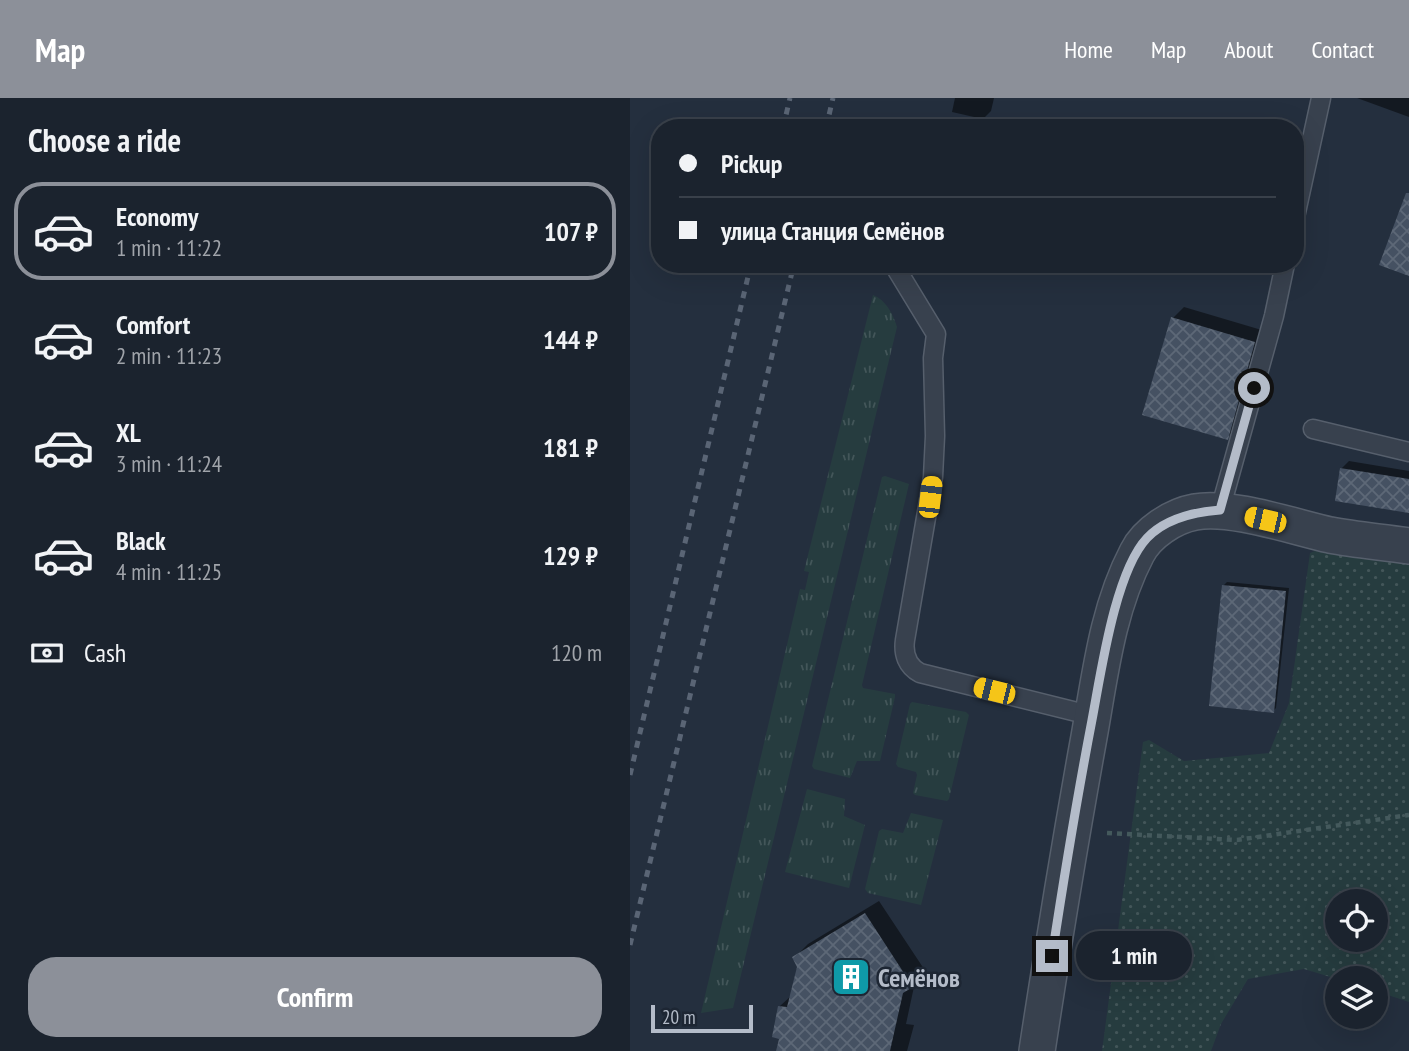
<!DOCTYPE html>
<html lang="en">
<head>
<meta charset="utf-8">
<style>
  body { margin:0; font-family:"PT Sans Narrow",sans-serif; background:#242b36; color:#f1f3f6; height:100vh; display:flex; flex-direction:column; font-size:26px; white-space:nowrap }
  * { box-sizing:border-box; margin:0 }
  p { font-size:23px; color:#a0a4aa }
  .icon { flex:none; width:38px; height:38px; fill:none; stroke:currentColor; stroke-width:2; stroke-linecap:round; stroke-linejoin:round }
  .map { position:relative; flex:1; overflow:hidden }
  .panel { display:flex; flex-direction:column; background:#1b232e; width:630px }
  .panel>* { flex:none }
  .banner { position:absolute; left:21px; top:21px; width:653px; height:154px; border-radius:28px; box-shadow:0 7px 28px #0002,0 0 0 2px #39404a; display:grid; align-content:center; height:154px; padding:0 28px; background:#1b232e }
  .tools { position:absolute; left:695px; top:791px; display:grid; gap:14px }
  .tools a { display:grid; place-items:center; width:63px; height:63px; border-radius:50%; background:#1b232e; box-shadow:0 7px 28px #0002,0 0 0 2px #39404a; font-size:35px }
  .scale { position:absolute; left:21px; bottom:18px; width:102px; box-sizing:border-box; padding-left:7px; border:4px solid #b4bcc9; border-top:0; font-size:19px; line-height:24px; white-space:nowrap; color:#b4bcc9; -webkit-text-stroke:5px #1d2633; paint-order:stroke }
  .end { position:absolute; width:32px; height:32px; margin:-16px; border:9px solid #b4bcc9; background:#111; box-shadow:0 0 0 4px #111 }
  .from { border-radius:50% }
  .bubble { position:absolute; height:49px; border-radius:24px; background:#1b232e; box-shadow:0 7px 28px #0002,0 0 0 2px #39404a; font-size:23px; font-weight:700; line-height:49px; text-align:center }
  .car { position:absolute; width:21px; height:42px; margin:-21px -10px; border-radius:9px; box-shadow:0 0 5px 2px #0007; background:linear-gradient(#f5c518 24%,#345 0 40%,#f5c518 0 76%,#345 0 86%,#f5c518 0) }
  .banner b { display:flex; align-items:center; gap:24px; height:66px; font-size:26px }
  .banner b+b { border-top:2px solid #39404a }
  .banner i { width:18px; height:18px; background:#f1f3f6 }
  ul { padding:0; list-style:none }
  li { display:flex; align-items:center; gap:21px; height:98px; margin:0 14px 10px; padding:0 14px; border:4px solid transparent; border-radius:28px }
  li div { flex:1 }
  li b { display:block; font-size:26px }
  li em { font-style:normal; font-weight:700 }
  li.current { border-color:#8c9099 }
  li>.icon { width:63px; height:63px; stroke-width:1.5 }
  h2 { padding:0 28px; font-size:32px; line-height:84px }
  .pay { display:flex; align-items:center; gap:18px; height:77px; padding:0 28px; font-size:26px }
  .pay p { margin-inline-start:auto }
  .action { display:flex; gap:14px; margin-top:auto; padding:14px 28px }
  .action a { flex:1; height:80px; border-radius:28px; background:#8c9099; color:#fff; font-size:28px; font-weight:700; line-height:80px; text-align:center }
  header { display:flex; align-items:center; gap:42px; box-sizing:border-box; height:98px; padding:0 35px; background:#8c9099; color:#fff }
  header strong { font-size:33px }
  nav { display:flex; gap:38px; margin-inline-start:auto; font-size:24px }
  main { display:flex; flex:1; min-height:0 }
  .map>svg:first-child { display:block }
  .grass { fill:url(#grass-tufts) }
  .park { fill:url(#park-dots); fill-rule:evenodd }
  .shadow { fill:#0007 }
  .building { fill:url(#building-cross-hatch) }
  .lines { fill:none; stroke-linecap:round; stroke-linejoin:round }
  .service-casing { stroke:#565f6c; stroke-width:21 }
  .minor-casing { stroke:#565f6c; stroke-width:38 }
  .path { stroke:#44595c; stroke-width:4.5; stroke-dasharray:5 5; stroke-linecap:butt }
  .service { stroke:#38414e; stroke-width:18 }
  .minor { stroke:#38414e; stroke-width:35 }
  .rail { stroke:#5a6575; stroke-width:5; stroke-dasharray:7 7; stroke-linecap:butt }
  .route { stroke:#b4bcc9; stroke-width:9 }
  .labels { text-anchor:middle; dominant-baseline:central; stroke-width:5; stroke-linejoin:round; paint-order:stroke }
  .poi-label { font-size:26px; font-weight:bold; fill:#b4bcc9; stroke:#1d2633; text-anchor:start }
</style>
</head>
<body>
<header>
<strong>Map</strong>
<nav><a>Home</a><a>Map</a><a>About</a><a>Contact</a></nav>
</header>
<main>
<section class="panel">
<h2>Choose a ride</h2>
<ul>
<li class="current"><svg class="icon" aria-label="car" viewBox="0 0 24 24"><path d="M5 17H2v-5l4-1 3-4h7l3 4 3 1v5h-3M9 17h6M6 11h13"/><circle cx="7" cy="17" r="2"/><circle cx="17" cy="17" r="2"/></svg><div><b>Economy</b><p>1 min · 11:22</p></div><em>107 ₽</em></li>
<li><svg class="icon" aria-label="car" viewBox="0 0 24 24"><path d="M5 17H2v-5l4-1 3-4h7l3 4 3 1v5h-3M9 17h6M6 11h13"/><circle cx="7" cy="17" r="2"/><circle cx="17" cy="17" r="2"/></svg><div><b>Comfort</b><p>2 min · 11:23</p></div><em>144 ₽</em></li>
<li><svg class="icon" aria-label="car" viewBox="0 0 24 24"><path d="M5 17H2v-5l4-1 3-4h7l3 4 3 1v5h-3M9 17h6M6 11h13"/><circle cx="7" cy="17" r="2"/><circle cx="17" cy="17" r="2"/></svg><div><b>XL</b><p>3 min · 11:24</p></div><em>181 ₽</em></li>
<li><svg class="icon" aria-label="car" viewBox="0 0 24 24"><path d="M5 17H2v-5l4-1 3-4h7l3 4 3 1v5h-3M9 17h6M6 11h13"/><circle cx="7" cy="17" r="2"/><circle cx="17" cy="17" r="2"/></svg><div><b>Black</b><p>4 min · 11:25</p></div><em>129 ₽</em></li>
</ul>
<div class="pay"><svg class="icon" aria-label="cash" viewBox="0 0 24 24"><path d="M3 7h18v10H3z"/><circle cx="12" cy="12" r="2"/></svg>Cash<p>120 m</p></div>
<div class="action"><a>Confirm</a></div>
</section>
<div class="map">
<svg width="779" height="953" viewBox="0 0 779 953">
  <defs>
    <pattern id="grass-tufts" width="24" height="20" patternUnits="userSpaceOnUse" patternTransform="scale(1.75)"><rect width="24" height="20" fill="#263c3f"/><path d="M3 7l-1-3M5 7V3M7 7l1-3M15 17l-1-3M17 17v-4M19 17l1-3" fill="none" stroke="#435659"/></pattern>
    <pattern id="park-dots" width="8" height="8" patternUnits="userSpaceOnUse" patternTransform="scale(1.75)"><rect width="8" height="8" fill="#263c3f"/><path d="M2 2h.1M6 6h.1" fill="none" stroke="#435659" stroke-width="1.8" stroke-linecap="round"/></pattern>
    <pattern id="building-cross-hatch" width="8" height="8" patternUnits="userSpaceOnUse" patternTransform="scale(1.75)"><rect width="8" height="8" fill="#455162"/><path d="M0 0l8 8M0 8l8-8" fill="none" stroke="#5d6877"/></pattern>
  </defs>
  <rect width="100%" height="100%" fill="#242f3e"/>
  <!-- grass -->
  <g class="grass">
    <path d="M243,197c13,5 20,19 24,32l-164,681 -32,5 99,-424 5,1 4,-18 -5,-1z"/>
    <polygon points="255,378 279,386 232,587 233,590 265,596 265,599 250,663 227,663 220,680 184,671 182,668 252,379"/>
    <polygon points="282,604 336,614 339,617 319,701 317,703 285,697 283,695 287,677 286,674 268,669 266,666 280,606"/>
    <polygon points="177,691 215,701 214,718 235,727 219,790 155,774"/>
    <polygon points="281,715 313,722 291,807 238,795 235,791 249,733 252,731 273,735"/>
  </g>
  <!-- park -->
  <path class="park" d="M699,447l80,15v442l-33,-11v-13l-39,1 -33,-10 -56,10 -27,45 -10,27h-109l41,-309 6,-2 35,21 85,-8 20,-50 21,-150zM707,803h39v39h-39z"/>
  <!-- shadow -->
  <g class="shadow">
    <polygon points="325,0 364,0 361,13 353,21 322,14"/>
    <polygon points="727,0 779,0 779,19"/>
    <polygon points="554,209 635,233 608,329 597,340 543,220"/>
    <polygon points="719,363 779,373 779,413 711,371"/>
    <polygon points="597,484 659,490 646,610 643,613 593,488"/>
    <polygon points="249,803 296,874 285,884 276,926 284,927 277,953 148,953 151,940 150,908 162,897 169,869 164,860 178,846"/>
  </g>
  <!-- building -->
  <g class="building">
    <polygon points="776,95 779,95 779,178 749,167"/>
    <polygon points="541,219 625,244 598,342 512,317"/>
    <polygon points="710,370 779,381 779,415 705,403"/>
    <polygon points="592,487 656,493 644,615 579,608"/>
    <polygon points="235,815 283,889 273,895 260,953 146,953 149,941 142,939 148,908 157,909 167,869 162,859"/>
  </g>
  <g class="lines">
    <!-- service casing -->
    <g class="service-casing">
      <g id="service">
        <polyline points="665,119 691,0"/>
        <path d="M264,167l42,69 -3,24 2,78 -2,41 -28,163c-2,14 2,26 15,33l173,43"/>
        <polyline points="683,331 779,354"/>
        <polyline points="590,412 644,218 655,166"/>
      </g>
    </g>
    <!-- minor casing -->
    <g class="minor-casing">
      <path id="minor" d="M407,953c16,-105 33,-209 52,-314 11,-61 18,-127 48,-184 10,-20 36,-37 58,-41 35,-7 99,15 135,23 26,5 53,7 79,11"/>
    </g>
    <!-- path -->
    <polyline class="path" points="477,735 607,742 779,717"/>
    <!-- service -->
    <use href="#service" class="service"/>
    <!-- minor -->
    <use href="#minor" class="minor"/>
    <!-- rail -->
    <g class="rail">
      <polyline points="153,30 160,0"/>
      <polyline points="196,30 203,0"/>
      <polyline points="0,677 121,166"/>
      <polyline points="0,847 164,166"/>
    </g>
  </g>
  <g class="lines">
    <!-- route -->
    <path class="route" d="M422,858c12,-79 25,-158 40,-236 9,-47 23,-148 55,-182 19,-20 47,-26 73,-28l34,-122"/>
  </g>
  <!-- icons -->
  <defs>
    <g id="building-square" transform="scale(2.0125)"><rect x="-9" y="-9" width="18" height="18" rx="4" fill="#0f9aa8" stroke="#1d2633"/><path d="M-4-6H4V6H1V3H-1V6H-4ZM-2.5-4.3h1.7v1.8h-1.7ZM.8-4.3h1.7v1.8H.8ZM-2.5-1h1.7V.8h-1.7ZM.8-1h1.7V.8H.8Z" fill="#fff"/></g>
  </defs>
  <g fill-rule="evenodd">
    <use href="#building-square" x="221" y="879"/>
  </g>
  <g class="labels">
    <!-- poi labels -->
    <g class="poi-label">
      <text x="248" y="879">Семёнов</text>
    </g>
  </g>
</svg>
<div class="tools">
<a><svg class="icon" aria-label="locate" viewBox="0 0 24 24"><circle cx="12" cy="12" r="6"/><path d="M12 2v4M12 18v4M2 12h4M18 12h4"/></svg></a>
<a><svg class="icon" aria-label="layers" viewBox="0 0 24 24"><path d="M12 4l9 5-9 5-9-5zM3 14l9 5 9-5"/></svg></a>
</div>
<div class="scale">20 m</div>
<i class="end from" style="left:624px;top:290px"></i>
<i class="end" style="left:422px;top:858px"></i>
<div class="bubble" style="left:446px;top:833px;width:116px">1 min</div>
<i class="car" style="left:300px;top:399px;rotate:7deg"></i>
<i class="car" style="left:635px;top:422px;rotate:283deg"></i>
<i class="car" style="left:364px;top:593px;rotate:284deg"></i>
<div class="banner">
<b><i class="from"></i>Pickup</b>
<b><i></i>улица Станция Семёнов</b>
</div>
</div>
</main>
</body>
</html>
